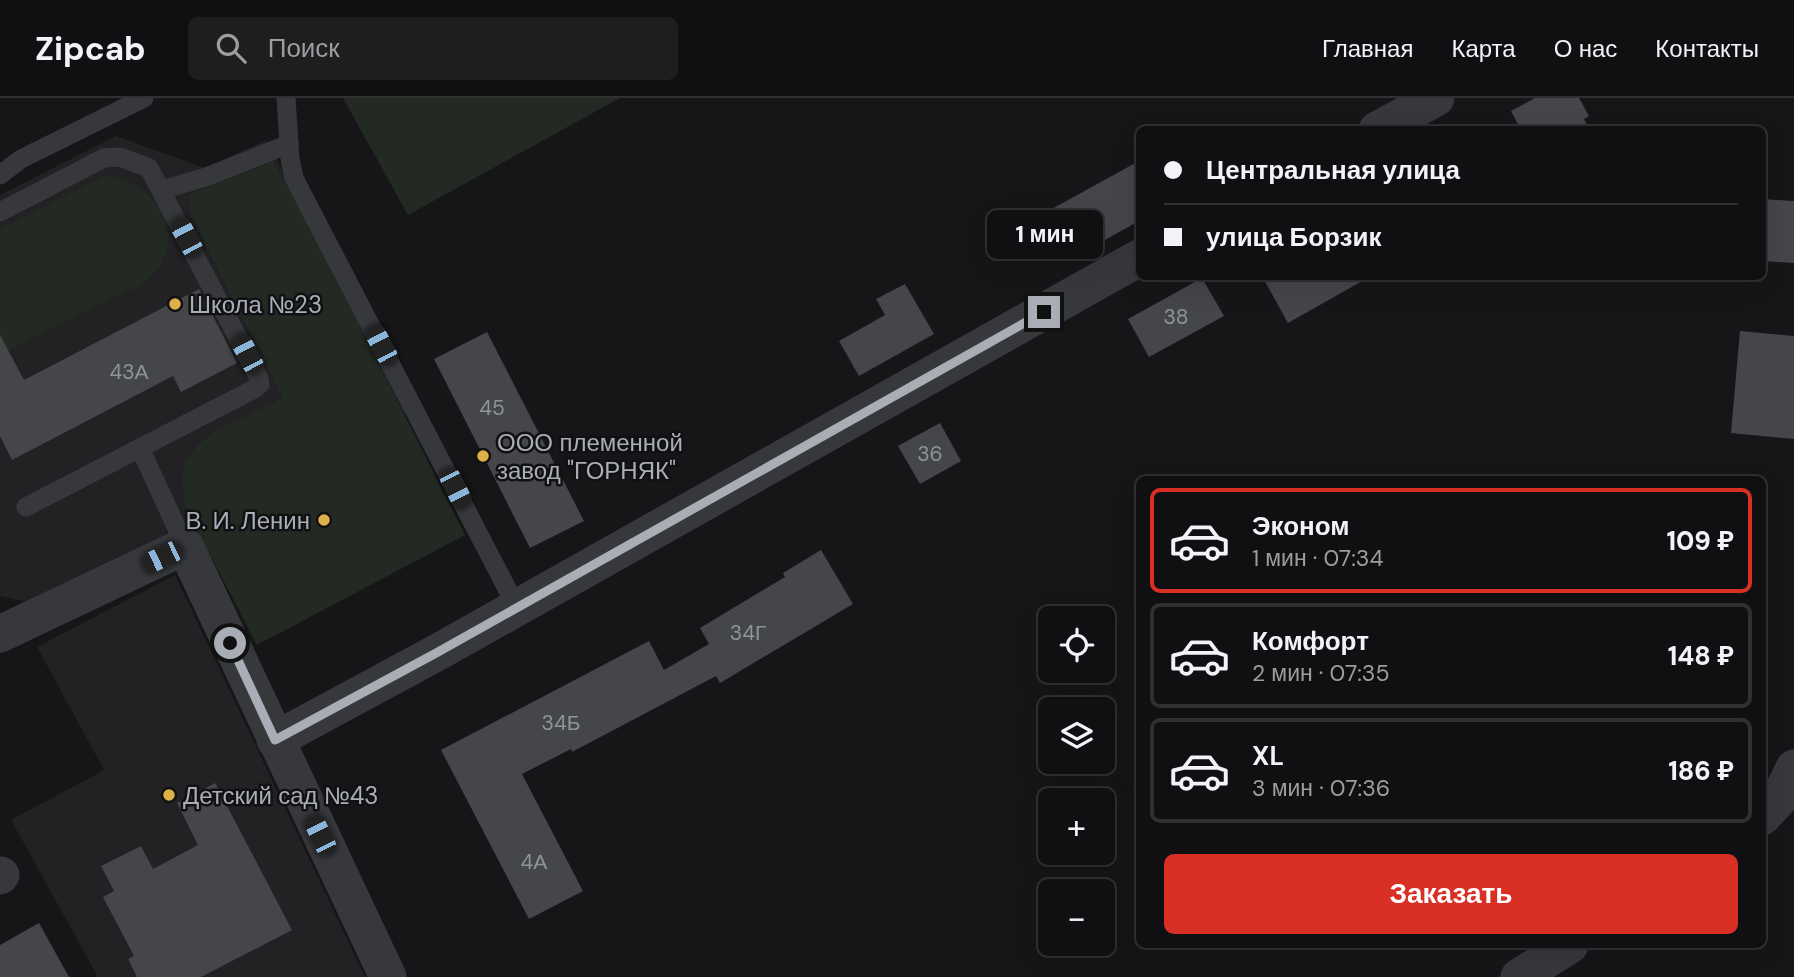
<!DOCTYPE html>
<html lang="ru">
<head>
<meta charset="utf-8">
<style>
  body { margin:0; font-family:"DM Sans",sans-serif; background:#1e1e20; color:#f1f3f6; height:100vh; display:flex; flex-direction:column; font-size:26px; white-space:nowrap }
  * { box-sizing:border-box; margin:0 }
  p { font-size:23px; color:#9c9d9f }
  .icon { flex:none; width:38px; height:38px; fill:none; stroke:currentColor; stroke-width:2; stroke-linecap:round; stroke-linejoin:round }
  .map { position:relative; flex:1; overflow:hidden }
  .drawer { position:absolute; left:1136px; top:378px; width:630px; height:472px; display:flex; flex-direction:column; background:#101012; border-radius:10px; box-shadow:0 7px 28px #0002,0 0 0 2px #303032 }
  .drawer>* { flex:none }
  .top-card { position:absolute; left:1136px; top:28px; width:630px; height:154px; border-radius:10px; box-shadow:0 7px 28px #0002,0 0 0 2px #303032; display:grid; align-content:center; height:154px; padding:0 28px; background:#101012 }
  .tools { position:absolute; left:1038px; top:508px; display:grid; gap:14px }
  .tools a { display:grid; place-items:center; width:77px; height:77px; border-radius:10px; background:#101012; box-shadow:0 7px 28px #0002,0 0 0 2px #303032; font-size:35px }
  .end { position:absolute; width:32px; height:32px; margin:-16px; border:9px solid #a9adb6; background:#111; box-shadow:0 0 0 4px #111 }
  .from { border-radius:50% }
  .bubble { position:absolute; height:49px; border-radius:10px; background:#101012; box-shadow:0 7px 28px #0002,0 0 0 2px #303032; font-size:23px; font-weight:800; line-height:49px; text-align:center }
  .car { position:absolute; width:21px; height:42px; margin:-21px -10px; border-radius:9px; box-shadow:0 0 5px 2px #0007; background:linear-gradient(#222 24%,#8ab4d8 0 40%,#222 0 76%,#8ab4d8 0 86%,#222 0) }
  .top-card b { display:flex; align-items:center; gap:24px; height:66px; font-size:26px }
  .top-card b+b { border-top:2px solid #303032 }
  .top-card i { width:18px; height:18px; background:#f1f3f6 }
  ul { padding:12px 0 0; list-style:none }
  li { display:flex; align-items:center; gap:21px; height:105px; margin:0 14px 10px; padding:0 14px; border:4px solid #303032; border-radius:10px }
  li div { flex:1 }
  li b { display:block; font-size:26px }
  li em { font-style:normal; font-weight:800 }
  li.selected { border-color:#d93025 }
  li>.icon { width:63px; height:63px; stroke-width:1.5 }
  .button { display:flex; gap:14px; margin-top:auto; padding:14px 28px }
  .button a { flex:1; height:80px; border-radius:10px; background:#d93025; color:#fff; font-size:28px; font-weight:800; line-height:80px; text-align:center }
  header { display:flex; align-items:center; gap:42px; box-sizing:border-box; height:98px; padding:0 35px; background:#101012; border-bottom:2px solid #303032 }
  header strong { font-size:33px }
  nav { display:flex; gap:38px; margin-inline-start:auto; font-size:24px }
  .search { width:490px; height:63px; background:#1e1e20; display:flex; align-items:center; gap:18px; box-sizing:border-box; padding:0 24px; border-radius:10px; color:#9c9d9f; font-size:26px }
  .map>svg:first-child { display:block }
  .built { fill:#222224 }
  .green { fill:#232a24 }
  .building { fill:#45464a }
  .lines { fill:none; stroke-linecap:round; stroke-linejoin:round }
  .service { stroke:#37383c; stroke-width:19 }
  .minor { stroke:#37383c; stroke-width:37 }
  .route { stroke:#a9adb6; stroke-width:9 }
  .poi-dot { fill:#deb148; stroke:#111113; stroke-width:2.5 }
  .labels { text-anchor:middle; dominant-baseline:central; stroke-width:5; stroke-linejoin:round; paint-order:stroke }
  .number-label { font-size:21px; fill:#90939b }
  .poi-label { font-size:24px; fill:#a9adb6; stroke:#111113; text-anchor:start }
</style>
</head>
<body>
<header>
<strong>Zipcab</strong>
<div class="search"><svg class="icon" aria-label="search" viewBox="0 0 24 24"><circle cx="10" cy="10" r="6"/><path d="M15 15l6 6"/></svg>Поиск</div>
<nav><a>Главная</a><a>Карта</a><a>О нас</a><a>Контакты</a></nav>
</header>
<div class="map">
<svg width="1794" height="879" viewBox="0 0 1794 879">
  <rect width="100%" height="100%" fill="#161618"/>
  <!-- built -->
  <g class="built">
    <polygon points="116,38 205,70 267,42 406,314 32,505 0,498 0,97"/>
    <polygon points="175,477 365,879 98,879 11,722 104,672 37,549"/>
  </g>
  <!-- green -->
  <g class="green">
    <polygon points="343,0 620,0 408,117"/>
    <polygon points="273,64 301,112 465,437 257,547 185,409 182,382 186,362 198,347 216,332 283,300 191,118 188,97"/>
    <path d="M108,77c39,7 75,46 54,87 -3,8 -12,15 -18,21l-144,71v-125z"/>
  </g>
  <!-- building -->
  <g class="building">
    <polygon points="1535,0 1579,0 1589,18 1584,21 1590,32 1521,32 1511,13"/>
    <polygon points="1139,63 1139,123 1076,158 1050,112"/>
    <polygon points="1762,101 1794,103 1794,165 1762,163"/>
    <polygon points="1262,178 1371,178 1288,225"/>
    <polygon points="1202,180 1224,218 1149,259 1128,221"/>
    <polygon points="905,186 934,236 859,278 839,243 885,217 876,201"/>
    <polygon points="199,191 237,265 181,294 173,278 12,362 0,338 0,237 24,282"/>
    <polygon points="1740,233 1794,238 1794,341 1731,335"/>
    <polygon points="487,234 584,423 530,450 434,261"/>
    <polygon points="940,325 961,363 920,386 898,348"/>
    <polygon points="821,452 853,506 720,585 716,578 572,654 571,651 522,676 583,793 529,821 441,652 649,543 664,572 709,546 700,530 785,479 783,475"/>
    <polygon points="215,685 292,832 201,879 137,879 128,861 134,858 103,799 114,793 101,768 141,748 153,771 198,747 177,705"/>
    <polygon points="39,825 69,879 0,879 0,847"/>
  </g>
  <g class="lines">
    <!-- service -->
    <g class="service">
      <polyline points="286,0 290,61 294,80 517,510"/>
      <polyline points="0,77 21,61 144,0"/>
      <polyline points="162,92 206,79 289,46"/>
      <polyline points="0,114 104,60 120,59 149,70 259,280 260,286 256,290 26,409"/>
      <polyline points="140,350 185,448"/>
    </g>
    <!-- minor -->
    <g class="minor">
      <polyline points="1377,32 1436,0"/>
      <polyline points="0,536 185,448 388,879"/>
      <polyline points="275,642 438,554 1139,160"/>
      <polyline points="1762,719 1779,701 1794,670"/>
      <polyline points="0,778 1,777"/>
      <polyline points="1519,879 1570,847"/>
    </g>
  </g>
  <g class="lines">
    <!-- route -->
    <polyline class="route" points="230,545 275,642 438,554 1044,214"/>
  </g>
  <!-- markers -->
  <g class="poi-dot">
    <circle cx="175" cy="206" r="7"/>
    <circle cx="483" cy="358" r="7"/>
    <circle cx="324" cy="422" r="7"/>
    <circle cx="169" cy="697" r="7"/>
  </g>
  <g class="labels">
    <!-- number labels -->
    <g class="number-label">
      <text x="1176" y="219">38</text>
      <text x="129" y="274">43А</text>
      <text x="492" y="310">45</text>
      <text x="930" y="356">36</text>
      <text x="748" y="535">34Г</text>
      <text x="561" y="625">34Б</text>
      <text x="534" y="764">4А</text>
    </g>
    <!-- poi labels -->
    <g class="poi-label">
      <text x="189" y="206">Школа №23</text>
      <text x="497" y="344">ООО племенной<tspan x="497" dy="28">завод "ГОРНЯК"</tspan></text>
      <text x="310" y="422" text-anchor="end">В. И. Ленин</text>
      <text x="183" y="697">Детский сад №43</text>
    </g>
  </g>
</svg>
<div class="tools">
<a><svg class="icon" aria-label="locate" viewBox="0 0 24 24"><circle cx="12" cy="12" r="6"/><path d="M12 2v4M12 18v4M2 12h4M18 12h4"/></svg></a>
<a><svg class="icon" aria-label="layers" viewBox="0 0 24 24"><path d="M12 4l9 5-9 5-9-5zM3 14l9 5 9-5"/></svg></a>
<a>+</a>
<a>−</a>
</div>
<i class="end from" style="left:230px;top:545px"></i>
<i class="end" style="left:1044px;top:214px"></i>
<div class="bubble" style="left:987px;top:112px;width:116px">1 мин</div>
<i class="car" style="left:186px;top:139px;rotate:332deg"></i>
<i class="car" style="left:381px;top:247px;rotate:332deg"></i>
<i class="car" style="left:247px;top:256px;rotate:332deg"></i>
<i class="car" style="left:455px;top:390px;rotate:153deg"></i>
<i class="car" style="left:162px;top:459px;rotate:244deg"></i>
<i class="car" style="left:320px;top:737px;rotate:334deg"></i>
<div class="top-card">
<b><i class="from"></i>Центральная улица</b>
<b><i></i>улица Борзик</b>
</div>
<section class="drawer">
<ul>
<li class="selected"><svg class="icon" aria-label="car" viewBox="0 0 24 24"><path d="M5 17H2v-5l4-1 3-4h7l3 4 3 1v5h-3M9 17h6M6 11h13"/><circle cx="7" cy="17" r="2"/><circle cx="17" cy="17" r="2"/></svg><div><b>Эконом</b><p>1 мин · 07:34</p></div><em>109 ₽</em></li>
<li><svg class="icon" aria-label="car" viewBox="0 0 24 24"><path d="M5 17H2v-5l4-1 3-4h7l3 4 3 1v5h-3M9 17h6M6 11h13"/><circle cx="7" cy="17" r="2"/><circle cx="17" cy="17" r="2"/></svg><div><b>Комфорт</b><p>2 мин · 07:35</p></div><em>148 ₽</em></li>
<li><svg class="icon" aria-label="car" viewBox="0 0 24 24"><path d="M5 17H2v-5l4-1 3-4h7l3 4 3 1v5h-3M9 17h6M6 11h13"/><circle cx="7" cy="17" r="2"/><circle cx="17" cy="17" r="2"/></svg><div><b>XL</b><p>3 мин · 07:36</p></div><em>186 ₽</em></li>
</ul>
<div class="button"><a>Заказать</a></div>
</section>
</div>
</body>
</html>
